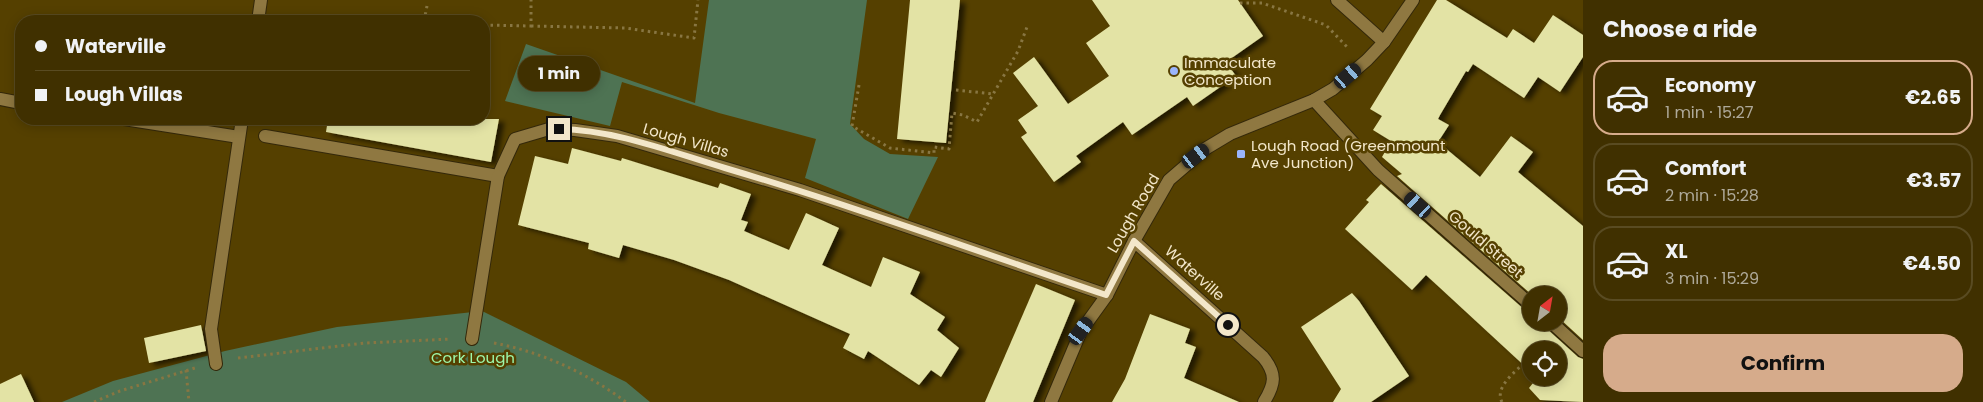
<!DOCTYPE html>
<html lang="en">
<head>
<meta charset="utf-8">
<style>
  body { margin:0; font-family:Poppins,sans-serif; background:#4b3c0f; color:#f1f3f6; height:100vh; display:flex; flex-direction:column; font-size:19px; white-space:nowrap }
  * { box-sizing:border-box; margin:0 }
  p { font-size:16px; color:#aea999 }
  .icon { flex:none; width:28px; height:28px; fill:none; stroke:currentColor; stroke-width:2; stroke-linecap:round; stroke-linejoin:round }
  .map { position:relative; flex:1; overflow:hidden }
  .sheet { display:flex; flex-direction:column; background:#403000; width:400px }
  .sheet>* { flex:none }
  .top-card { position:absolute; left:15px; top:15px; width:475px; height:110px; border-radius:20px; box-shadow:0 2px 12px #0003,0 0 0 1px #594b22; display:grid; align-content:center; height:110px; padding:0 20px; background:#403000 }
  .needle { width:32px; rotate:31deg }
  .fabs { position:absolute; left:1522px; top:286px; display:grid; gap:10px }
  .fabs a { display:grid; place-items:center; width:45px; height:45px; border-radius:50%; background:#403000; box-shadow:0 2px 12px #0003,0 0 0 1px #594b22; font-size:25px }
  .end { position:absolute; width:22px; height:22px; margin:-11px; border:6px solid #f3e7ca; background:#111; box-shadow:0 0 0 2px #111 }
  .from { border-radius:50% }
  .bubble { position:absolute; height:35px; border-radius:18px; background:#403000; box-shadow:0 2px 12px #0003,0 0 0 1px #594b22; font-size:16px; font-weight:700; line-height:35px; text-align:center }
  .car { position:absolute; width:15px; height:30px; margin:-15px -8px; border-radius:6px; box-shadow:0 0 4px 1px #0007; background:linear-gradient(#222 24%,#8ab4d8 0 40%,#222 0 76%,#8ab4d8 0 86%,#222 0) }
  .top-card b { display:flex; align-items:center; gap:18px; height:48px; font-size:19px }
  .top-card b+b { border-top:1px solid #594b22 }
  .top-card i { width:12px; height:12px; background:#f1f3f6 }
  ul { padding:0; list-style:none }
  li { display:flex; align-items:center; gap:15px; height:75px; margin:0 10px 8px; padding:0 10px; border:2px solid #594b22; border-radius:20px }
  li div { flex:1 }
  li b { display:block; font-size:19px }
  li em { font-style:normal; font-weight:700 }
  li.on { border-color:#d6ab8b }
  li>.icon { width:45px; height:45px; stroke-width:1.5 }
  h2 { padding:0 20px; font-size:22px; line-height:60px }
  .cta { display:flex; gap:10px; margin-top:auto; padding:10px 20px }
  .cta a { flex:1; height:58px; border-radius:20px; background:#d6ab8b; color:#111; font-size:20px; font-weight:700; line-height:58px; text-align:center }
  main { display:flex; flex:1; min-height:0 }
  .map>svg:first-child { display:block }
  .green { fill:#4e7353 }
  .building { fill:#e3e3a5; filter:url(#shadow) }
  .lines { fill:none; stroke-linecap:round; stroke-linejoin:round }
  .service-casing { stroke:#34280a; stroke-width:14 }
  .minor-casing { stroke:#34280a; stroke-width:14 }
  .tertiary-casing { stroke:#34280a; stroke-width:14 }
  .path { stroke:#887642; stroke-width:3; stroke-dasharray:2.5 4; stroke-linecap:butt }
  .service { stroke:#8f7841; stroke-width:12 }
  .minor { stroke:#8f7841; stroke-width:12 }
  .tertiary { stroke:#8f7841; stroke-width:12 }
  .route { stroke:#f3e7ca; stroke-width:6 }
  .poi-dot { fill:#9ab5fd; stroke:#554000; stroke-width:2 }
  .labels { text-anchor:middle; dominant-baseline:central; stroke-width:5; stroke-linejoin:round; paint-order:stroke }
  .poi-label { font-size:15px; fill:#f3e7ca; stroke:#554000; text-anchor:start }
  .street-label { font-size:15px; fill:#f3e7ca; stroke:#554000 }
  .park-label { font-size:15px; fill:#9df7aa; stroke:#554000 }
</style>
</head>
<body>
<main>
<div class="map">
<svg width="1583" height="402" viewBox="0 0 1583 402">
  <defs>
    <filter id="shadow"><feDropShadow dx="5.5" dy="3" stdDeviation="2.5" flood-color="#0009"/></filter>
  </defs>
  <rect width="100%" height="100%" fill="#554000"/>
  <!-- green -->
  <g class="green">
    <polygon points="709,0 867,0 850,124 864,139 890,154 938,157 908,219 805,178 816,139 719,113 622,82 610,126 505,101 526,44 695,103"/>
    <polygon points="482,311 626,382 650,402 62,402 113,381 225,351 337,327"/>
  </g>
  <!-- building -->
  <g class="building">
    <polygon points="910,0 960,0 946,143 897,139"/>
    <polygon points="1092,0 1238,0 1263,36 1226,62 1236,76 1193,106 1187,97 1132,135 1123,122 1076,156 1081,162 1054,182 1021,137 1027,133 1018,120 1038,106 1013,73 1034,57 1068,104 1109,76 1086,43 1110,26"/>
    <polygon points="1437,0 1446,0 1507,38 1513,29 1534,43 1553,15 1583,35 1583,57 1560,92 1538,77 1524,98 1473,64 1468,72 1466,71 1440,115 1438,119 1449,125 1438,142 1480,177 1511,136 1533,152 1518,172 1583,226 1583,340 1559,318 1559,295 1532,295 1397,176 1402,174 1382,157 1391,141 1373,130 1382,116 1370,109"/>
    <polygon points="328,119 499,119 491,162 326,132"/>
    <polygon points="572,148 621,161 622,158 718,188 720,183 751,194 741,220 748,222 744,231 789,250 806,213 839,228 822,265 871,287 883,257 920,272 910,294 945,317 937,330 959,348 941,377 931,370 919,385 868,351 864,359 843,348 850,334 729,280 674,260 623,245 619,258 588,249 589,243 518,225 535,156 568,164"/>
    <polygon points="1381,184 1526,311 1531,313 1531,322 1543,322 1546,328 1578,357 1583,359 1583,402 1540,400 1529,388 1537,378 1559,378 1559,350 1531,350 1531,372 1426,275 1412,290 1345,229 1369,202 1366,200"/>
    <polygon points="1036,284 1075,300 1033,402 985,402"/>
    <polygon points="1352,293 1359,301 1409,376 1371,402 1333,402 1341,389 1301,327"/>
    <polygon points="1150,314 1190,329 1185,343 1196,347 1184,378 1239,402 1112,402 1125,379"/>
    <polygon points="201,325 206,351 149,363 144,338"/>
    <polygon points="21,374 34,402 0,402 0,384"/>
  </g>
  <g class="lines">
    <!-- service casing -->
    <g class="service-casing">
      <polyline id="service" points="1337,0 1384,42"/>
    </g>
    <!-- minor casing -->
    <g class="minor-casing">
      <g id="minor">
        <polyline points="258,21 261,0"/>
        <polyline points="0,99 21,103"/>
        <polyline points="1314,100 1378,170 1531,305"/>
        <polyline points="124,119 239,137"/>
        <polyline points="265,136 498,176 515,139 549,129 575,130 617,136 800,190 1107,295"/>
        <path d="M1134,241l129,116c14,17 12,27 1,45"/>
        <polyline points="1551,322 1583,351"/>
        <polyline points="472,339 498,176"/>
        <polyline points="216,364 211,329 242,119"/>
      </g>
    </g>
    <!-- tertiary casing -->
    <g class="tertiary-casing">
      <polyline id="tertiary" points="1051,402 1081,331 1107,295 1134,241 1169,180 1205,149 1230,134 1314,100 1333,89 1367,60 1384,42 1413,0"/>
    </g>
    <!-- path -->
    <g class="path">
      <polyline points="1240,3 1262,3 1326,25 1348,48"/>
      <polyline points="424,21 427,6"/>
      <polyline points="484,25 531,26 531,0"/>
      <polyline points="531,26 625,28 694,38 698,0"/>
      <polyline points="859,85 852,126 890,148 934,153 934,147 949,149 952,113 963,115 977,122 1018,51 1027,27"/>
      <polyline points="956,90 993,94"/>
      <path d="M494,343c48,9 93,30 132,59"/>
      <polyline points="238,358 365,343 451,339"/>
      <polyline points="186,370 189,402"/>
      <polyline points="94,402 120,391 195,368"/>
      <path d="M1502,402c-9,-16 19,-35 29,-45"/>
    </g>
    <!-- service -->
    <use href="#service" class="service"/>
    <!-- minor -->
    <use href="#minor" class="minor"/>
    <!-- tertiary -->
    <use href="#tertiary" class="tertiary"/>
  </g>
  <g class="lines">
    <!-- route -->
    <path class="route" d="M559,129c57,1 112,23 166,39 128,38 255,84 381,127l28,-54 94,84"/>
  </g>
  <!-- markers -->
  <g class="poi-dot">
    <circle cx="1174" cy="71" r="5"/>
    <rect x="1236" y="149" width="10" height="10" rx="2.5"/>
  </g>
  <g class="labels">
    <!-- poi labels -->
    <g class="poi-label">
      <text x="1184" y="62">Immaculate<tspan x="1184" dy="17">Conception</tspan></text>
      <text x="1251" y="145">Lough Road (Greenmount<tspan x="1251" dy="17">Ave Junction)</tspan></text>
    </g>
    <!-- street labels -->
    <g class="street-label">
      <text transform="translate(686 140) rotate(16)">Lough Villas</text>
      <text transform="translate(1133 213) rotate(-60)">Lough Road</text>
      <text transform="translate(1486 244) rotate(41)">Gould Street</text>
      <text transform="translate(1195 273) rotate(42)">Waterville</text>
    </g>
    <!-- park labels -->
    <g class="park-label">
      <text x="473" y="357">Cork Lough</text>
    </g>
  </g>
</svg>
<div class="fabs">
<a><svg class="needle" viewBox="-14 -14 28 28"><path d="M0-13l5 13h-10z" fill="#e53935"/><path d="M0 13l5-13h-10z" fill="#aea999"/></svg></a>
<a><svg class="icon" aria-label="locate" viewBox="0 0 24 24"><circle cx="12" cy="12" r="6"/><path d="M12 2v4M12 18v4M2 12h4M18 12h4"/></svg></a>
</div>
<i class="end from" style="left:1228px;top:325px"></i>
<i class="end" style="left:559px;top:129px"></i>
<div class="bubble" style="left:518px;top:56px;width:82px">1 min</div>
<i class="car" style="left:1348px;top:76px;rotate:49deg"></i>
<i class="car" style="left:1196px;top:156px;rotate:53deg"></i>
<i class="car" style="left:1418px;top:205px;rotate:312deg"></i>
<i class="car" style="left:1081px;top:331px;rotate:36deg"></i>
<div class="top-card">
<b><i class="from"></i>Waterville</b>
<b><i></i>Lough Villas</b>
</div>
</div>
<section class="sheet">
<h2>Choose a ride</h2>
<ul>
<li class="on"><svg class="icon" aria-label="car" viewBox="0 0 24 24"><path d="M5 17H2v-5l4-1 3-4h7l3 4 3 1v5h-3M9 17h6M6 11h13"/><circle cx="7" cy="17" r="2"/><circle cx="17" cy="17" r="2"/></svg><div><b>Economy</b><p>1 min · 15:27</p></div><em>€2.65</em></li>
<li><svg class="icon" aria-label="car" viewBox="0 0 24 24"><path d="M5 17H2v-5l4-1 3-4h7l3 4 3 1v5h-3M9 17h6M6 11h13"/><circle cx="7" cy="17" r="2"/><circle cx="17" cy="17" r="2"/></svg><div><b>Comfort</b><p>2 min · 15:28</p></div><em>€3.57</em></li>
<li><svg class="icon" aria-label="car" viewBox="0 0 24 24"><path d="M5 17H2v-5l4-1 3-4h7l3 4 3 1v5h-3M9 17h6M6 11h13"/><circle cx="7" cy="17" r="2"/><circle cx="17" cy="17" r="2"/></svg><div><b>XL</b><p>3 min · 15:29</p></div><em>€4.50</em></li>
</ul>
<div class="cta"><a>Confirm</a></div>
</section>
</main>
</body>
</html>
